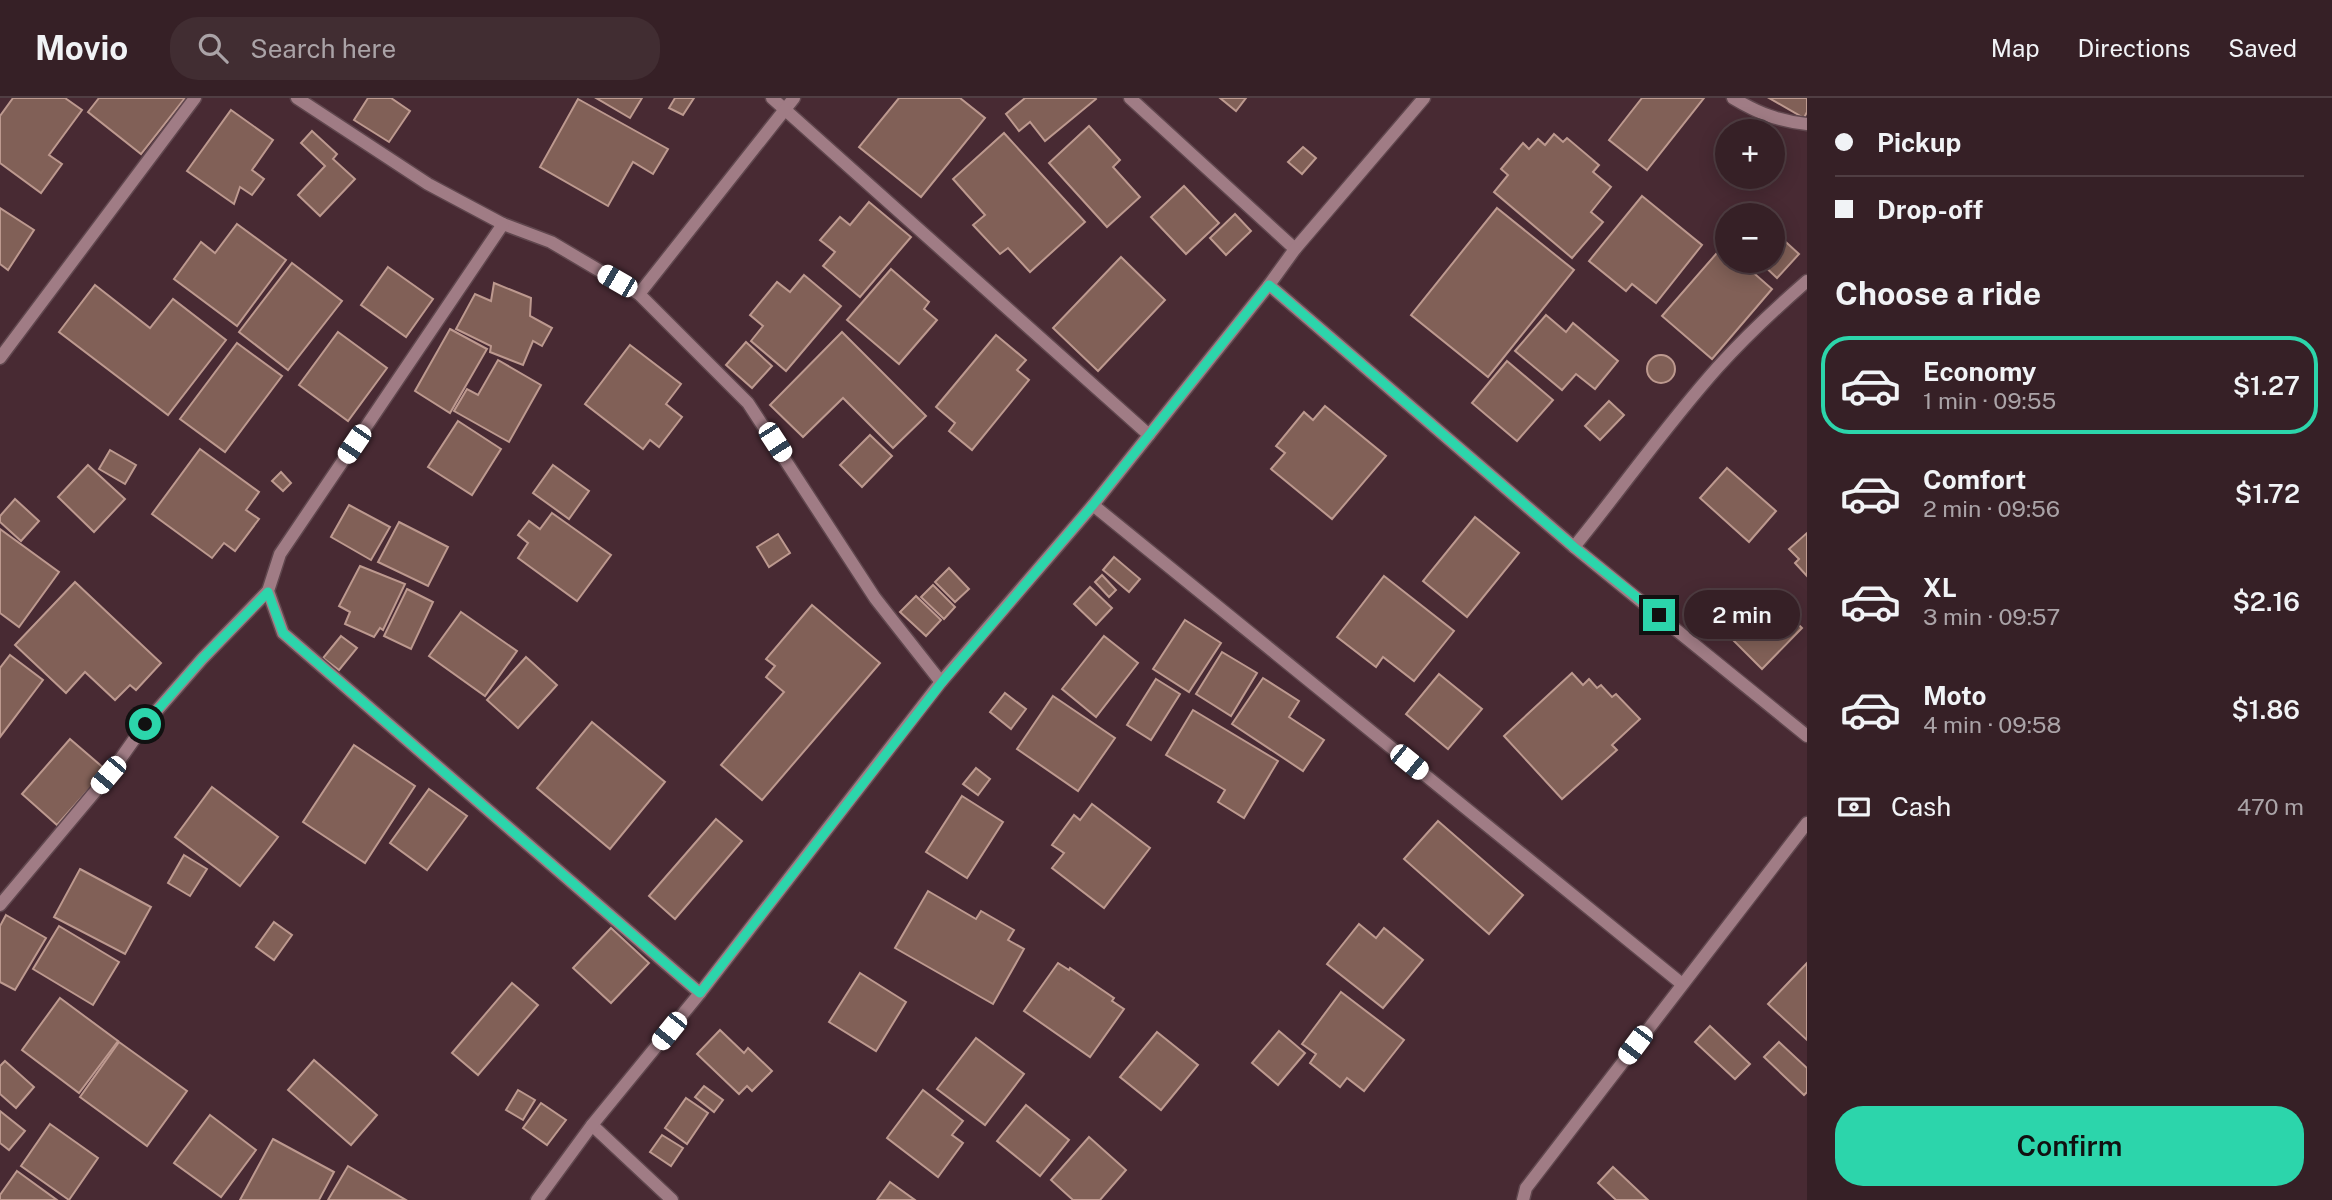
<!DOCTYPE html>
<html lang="en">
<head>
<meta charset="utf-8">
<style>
  body { margin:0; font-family:"Public Sans",sans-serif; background:#412d32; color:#f1f3f6; height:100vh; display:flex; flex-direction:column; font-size:26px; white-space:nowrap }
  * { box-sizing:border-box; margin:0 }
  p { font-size:23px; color:#aaa3a7 }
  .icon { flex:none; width:38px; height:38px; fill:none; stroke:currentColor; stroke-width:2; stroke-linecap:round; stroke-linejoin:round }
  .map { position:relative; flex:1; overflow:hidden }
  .details { display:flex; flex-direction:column; background:#362026; width:525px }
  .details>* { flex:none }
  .guide { display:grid; align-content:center; height:154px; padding:0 28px; background:#362026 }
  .buttons { position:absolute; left:1715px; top:21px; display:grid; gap:14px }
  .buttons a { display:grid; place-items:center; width:70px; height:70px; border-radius:50%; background:#362026; box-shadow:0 4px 18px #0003,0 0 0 2px #503e43; font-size:35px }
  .end { position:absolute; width:32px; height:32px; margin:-16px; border:9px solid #2cd5ab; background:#111; box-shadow:0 0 0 4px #111 }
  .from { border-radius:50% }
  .bubble { position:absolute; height:49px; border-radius:24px; background:#362026; box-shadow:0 4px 18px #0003,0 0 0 2px #503e43; font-size:23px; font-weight:600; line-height:49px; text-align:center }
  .car { position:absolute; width:21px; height:42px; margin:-21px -10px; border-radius:9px; box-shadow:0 0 5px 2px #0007; background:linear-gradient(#fff 24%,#345 0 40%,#fff 0 76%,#345 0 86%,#fff 0) }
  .guide b { display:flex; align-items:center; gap:24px; height:66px; font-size:26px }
  .guide b+b { border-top:2px solid #503e43 }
  .guide i { width:18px; height:18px; background:#f1f3f6 }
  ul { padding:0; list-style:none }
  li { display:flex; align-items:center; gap:21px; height:98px; margin:0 14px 10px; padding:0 14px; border:4px solid transparent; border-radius:28px }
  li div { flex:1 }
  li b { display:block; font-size:26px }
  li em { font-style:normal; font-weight:600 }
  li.active { border-color:#2cd5ab }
  li>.icon { width:63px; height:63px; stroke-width:1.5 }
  h2 { padding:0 28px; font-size:32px; line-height:84px }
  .pay { display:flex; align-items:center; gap:18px; height:77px; padding:0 28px; font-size:26px }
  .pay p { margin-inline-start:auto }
  .button { display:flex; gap:14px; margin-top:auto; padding:14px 28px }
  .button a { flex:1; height:80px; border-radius:28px; background:#2cd5ab; color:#111; font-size:28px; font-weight:600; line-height:80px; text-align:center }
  header { display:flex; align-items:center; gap:42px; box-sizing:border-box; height:98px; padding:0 35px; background:#362026; border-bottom:2px solid #503e43 }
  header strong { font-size:33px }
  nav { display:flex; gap:38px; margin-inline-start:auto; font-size:24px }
  .search { width:490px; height:63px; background:#412d32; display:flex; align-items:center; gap:18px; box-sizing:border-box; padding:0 24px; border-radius:28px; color:#aaa3a7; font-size:26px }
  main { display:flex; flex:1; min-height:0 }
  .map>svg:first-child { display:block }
  .building { fill:#816057; stroke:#bd998f; stroke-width:2 }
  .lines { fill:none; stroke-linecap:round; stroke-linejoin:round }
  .minor-casing { stroke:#60474e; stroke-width:15 }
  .minor { stroke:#a07c85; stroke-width:12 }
  .route { stroke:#2cd5ab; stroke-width:9 }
</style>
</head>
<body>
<header>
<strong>Movio</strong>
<div class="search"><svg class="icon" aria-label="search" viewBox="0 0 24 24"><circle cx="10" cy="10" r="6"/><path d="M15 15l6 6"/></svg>Search here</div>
<nav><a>Map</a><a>Directions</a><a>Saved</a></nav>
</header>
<main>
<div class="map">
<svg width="1807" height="1102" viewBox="0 0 1807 1102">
  <rect width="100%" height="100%" fill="#482a33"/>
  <!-- building -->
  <g class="building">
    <polygon points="13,0 65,0 82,12 49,57 62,66 41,95 0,65 0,18"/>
    <polygon points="99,0 185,0 141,56 88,14"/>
    <polygon points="368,0 391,0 410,13 389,44 354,22"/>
    <polygon points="596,0 642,0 630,20"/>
    <polygon points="675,0 694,0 683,17 669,10"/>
    <polygon points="899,0 960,0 985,20 921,99 859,49"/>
    <polygon points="1025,0 1095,0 1096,1 1045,43 1030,24 1019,33 1006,16"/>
    <polygon points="1220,0 1246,0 1236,13"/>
    <polygon points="1642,0 1704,0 1647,72 1609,42"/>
    <polygon points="1769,0 1807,0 1807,14 1804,20"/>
    <polygon points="578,1 668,51 653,76 633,64 608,108 540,69"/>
    <polygon points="231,12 273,42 252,72 264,81 252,97 240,89 234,106 187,73"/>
    <polygon points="1089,28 1120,62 1113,69 1140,99 1107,129 1049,65"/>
    <polygon points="312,33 337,56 333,61 355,81 320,118 298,97 325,68 301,45"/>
    <polygon points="1004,35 1085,124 1030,174 1008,150 1000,156 973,127 985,117 953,81"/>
    <polygon points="1554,36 1563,44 1567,40 1599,67 1593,74 1611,89 1591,114 1603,124 1572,160 1494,94 1508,77 1501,71 1523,45 1529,51 1538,41 1545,47"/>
    <polygon points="1303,49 1316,60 1302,76 1288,64"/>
    <polygon points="1184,88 1219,125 1186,156 1151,119"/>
    <polygon points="1642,98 1702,147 1656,205 1632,186 1626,193 1589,163"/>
    <polygon points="869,104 911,139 860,199 823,168 835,154 820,142 840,119 850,127"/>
    <polygon points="0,110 34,132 8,172 0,166"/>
    <polygon points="1497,110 1574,172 1488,279 1411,217"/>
    <polygon points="1235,116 1251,133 1226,157 1210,140"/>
    <polygon points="237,126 286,162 237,228 174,181 201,144 215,155"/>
    <polygon points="1776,135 1799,156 1777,180 1759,163 1773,163 1773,138"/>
    <polygon points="1723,148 1727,152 1727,163 1740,163 1772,191 1712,261 1662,218"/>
    <polygon points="1121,159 1165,202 1098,273 1053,230"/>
    <polygon points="292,165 342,203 288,272 239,234"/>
    <polygon points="388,169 433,201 406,239 361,207"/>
    <polygon points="891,171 929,204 924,211 937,222 899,266 847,222"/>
    <polygon points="804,177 841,208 786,273 751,243 763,228 750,217 777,184 790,194"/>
    <polygon points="494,185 531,200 530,218 552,230 542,248 533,243 523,267 490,254 491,248 456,231 475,196 491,203"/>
    <polygon points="95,187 150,230 173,201 226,242 168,317 59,234"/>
    <polygon points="1546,217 1566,234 1573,225 1618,263 1595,291 1576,276 1562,292 1515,253"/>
    <polygon points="450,231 487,251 450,315 415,293"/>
    <polygon points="338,234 387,270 348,323 299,287"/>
    <polygon points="842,234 926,318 893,350 843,300 803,339 770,307"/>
    <polygon points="996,237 1026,262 1017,272 1029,282 972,352 949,333 955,325 936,309"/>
    <polygon points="746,244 772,268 752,290 726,267"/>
    <polygon points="237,245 282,278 225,354 180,321"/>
    <polygon points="630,247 681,286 666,306 682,319 659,349 650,342 643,351 585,306"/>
    <circle cx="1661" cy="271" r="14"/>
    <polygon points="498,262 541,287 509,344 454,313 467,291 478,297"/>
    <polygon points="1507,263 1553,302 1517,343 1472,305"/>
    <polygon points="1609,303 1624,317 1600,342 1585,328"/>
    <polygon points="1325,308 1386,358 1332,421 1271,371 1285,355 1276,348 1304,314 1313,322"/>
    <polygon points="458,323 501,351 472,397 428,369"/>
    <polygon points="870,337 892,358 862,389 840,367"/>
    <polygon points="200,351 259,394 246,412 259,421 235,453 224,445 212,460 152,416"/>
    <polygon points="110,352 136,367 125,386 99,371"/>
    <polygon points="88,367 125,401 94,434 58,399"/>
    <polygon points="553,367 589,393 569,421 533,395"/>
    <polygon points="1727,370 1776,413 1749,444 1700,400"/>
    <polygon points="281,374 291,385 283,393 272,383"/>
    <polygon points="15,401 39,423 21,443 0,424 0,418"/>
    <polygon points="349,407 390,429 371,462 331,439"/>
    <polygon points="552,415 611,457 577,503 518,460 528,445 518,437 529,423 540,431"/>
    <polygon points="1475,419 1519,455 1467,519 1423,483"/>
    <polygon points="399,424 448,449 428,488 378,464"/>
    <polygon points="0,431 59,474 19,529 0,515"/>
    <polygon points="1807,435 1807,478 1795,465 1799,461 1789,451"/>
    <polygon points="778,436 790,455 769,469 757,449"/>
    <polygon points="1114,459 1140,481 1129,494 1103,472"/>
    <polygon points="360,468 405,486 383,532 380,530 374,539 345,526 350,514 339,508"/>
    <polygon points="949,470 969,491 955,504 935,484"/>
    <polygon points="1102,477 1116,492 1109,499 1095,484"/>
    <polygon points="1384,478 1454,533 1414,583 1383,559 1376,569 1337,539"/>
    <polygon points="75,484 161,565 136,592 130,587 115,602 85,574 66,595 15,547"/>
    <polygon points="933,487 955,509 944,521 921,499"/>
    <polygon points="1090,489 1112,510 1096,527 1074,506"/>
    <polygon points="407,491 433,504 411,551 384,538"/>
    <polygon points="1767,496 1802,530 1762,571 1728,537"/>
    <polygon points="916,498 941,522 926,538 900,514"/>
    <polygon points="812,507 880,565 762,702 721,667 784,594 766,579 775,568 766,561"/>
    <polygon points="461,514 517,553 485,598 429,558"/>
    <polygon points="1185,522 1221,545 1189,594 1153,571"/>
    <polygon points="341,538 357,550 339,572 323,560"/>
    <polygon points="1104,538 1138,565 1096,619 1062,591"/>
    <polygon points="1222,554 1257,575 1231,618 1196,596"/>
    <polygon points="10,557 43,582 0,639 0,570"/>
    <polygon points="526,559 557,587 518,630 487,602"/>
    <polygon points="1572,575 1583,587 1589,581 1597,590 1601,587 1612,599 1616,596 1640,621 1612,647 1617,652 1562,701 1504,638"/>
    <polygon points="1439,576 1482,611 1448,651 1406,616"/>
    <polygon points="1263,580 1299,603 1289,619 1324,642 1303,673 1232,626"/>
    <polygon points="1156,581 1180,596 1151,642 1127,627"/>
    <polygon points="1005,595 1026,611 1011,631 990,614"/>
    <polygon points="1053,598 1115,640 1078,693 1017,651"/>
    <polygon points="1193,612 1278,663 1244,720 1218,704 1225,692 1166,657"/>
    <polygon points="592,624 665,684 610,751 537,690"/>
    <polygon points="70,641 106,672 57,727 22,696"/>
    <polygon points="354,647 415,688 365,765 303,724"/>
    <polygon points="976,670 990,681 978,697 963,686"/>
    <polygon points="212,689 278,739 240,788 175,739"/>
    <polygon points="429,691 467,718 427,772 390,745"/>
    <polygon points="962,698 1003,724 967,780 926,754"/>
    <polygon points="1092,706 1150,750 1104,810 1052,770 1064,755 1052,747 1074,717 1080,722"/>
    <polygon points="716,721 742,743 675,821 649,798"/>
    <polygon points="1438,723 1523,797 1489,836 1404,761"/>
    <polygon points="184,757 207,771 190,798 168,785"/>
    <polygon points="80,771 151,809 125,856 54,819"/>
    <polygon points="928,793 976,821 981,813 1014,832 1008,842 1024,851 993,906 895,850"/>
    <polygon points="6,817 46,840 15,892 0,884 0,828"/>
    <polygon points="274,824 292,837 274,862 256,849"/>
    <polygon points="1359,826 1376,840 1384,830 1423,862 1383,910 1327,866"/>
    <polygon points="59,828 119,864 93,907 33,871"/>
    <polygon points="611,830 649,865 611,905 573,870"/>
    <polygon points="1058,865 1069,872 1070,870 1114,900 1112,903 1124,911 1090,959 1024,913"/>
    <polygon points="1807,865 1807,942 1768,906"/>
    <polygon points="860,875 906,904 876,953 829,924"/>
    <polygon points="512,885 538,907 478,977 452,955"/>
    <polygon points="1341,894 1404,942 1364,993 1347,980 1340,989 1310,965 1316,956 1302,946"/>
    <polygon points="60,900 118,943 79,995 22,952"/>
    <polygon points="1710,928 1750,966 1735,981 1695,944"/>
    <polygon points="720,932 744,955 748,950 772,973 752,993 747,988 739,996 697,956"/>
    <polygon points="1279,933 1305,955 1278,987 1252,965"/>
    <polygon points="1157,934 1198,967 1161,1012 1120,979"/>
    <polygon points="976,940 1024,976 985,1027 937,991"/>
    <polygon points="119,944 187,993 147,1048 80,999"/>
    <polygon points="1779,944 1807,970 1807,994 1804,997 1764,959"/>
    <polygon points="314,962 377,1017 351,1047 288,992"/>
    <polygon points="5,963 34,989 16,1010 0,996 0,968"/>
    <polygon points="704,988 723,1002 714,1014 695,999"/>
    <polygon points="518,992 535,1002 523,1022 506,1012"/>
    <polygon points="923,992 963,1023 952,1037 963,1045 938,1079 887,1040"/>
    <polygon points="686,1000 708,1015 687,1046 665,1030"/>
    <polygon points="541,1005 566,1022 547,1047 523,1030"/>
    <polygon points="1026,1007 1069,1042 1040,1078 997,1043"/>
    <polygon points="0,1013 25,1033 9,1052 0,1045"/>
    <polygon points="210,1017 256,1052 221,1099 174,1065"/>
    <polygon points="50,1026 98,1060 69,1102 21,1068"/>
    <polygon points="662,1037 683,1050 671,1068 650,1054"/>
    <polygon points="1089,1039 1126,1072 1100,1102 1073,1102 1051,1082"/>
    <polygon points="273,1041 334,1074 319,1102 240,1102"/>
    <polygon points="348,1068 406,1102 328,1102"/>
    <polygon points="1613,1069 1648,1102 1616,1102 1598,1085"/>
    <polygon points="17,1073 57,1102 0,1102 0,1097"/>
    <polygon points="890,1084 915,1102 877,1102"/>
  </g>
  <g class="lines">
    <!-- minor casing -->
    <g class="minor-casing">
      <g id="minor">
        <polyline points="297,0 428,86 503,126 551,144 639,196 748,305 875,500 941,584"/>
        <polyline points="772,0 1149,337"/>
        <polyline points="1130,0 1295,151"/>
        <path d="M1733,0c25,15 45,23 74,26"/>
        <polyline points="503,126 280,456 268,493 283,535 700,895"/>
        <polyline points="1269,187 1574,449 1807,638"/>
        <polyline points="639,196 794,0"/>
        <polyline points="0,260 195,0"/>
        <polyline points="1093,407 1682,886"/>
        <path d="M1574,449c49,-60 93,-123 144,-180 28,-31 58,-59 89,-86"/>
        <polyline points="0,807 109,677 145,626 202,561 268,493"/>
        <polyline points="592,1027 672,1102"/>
        <polyline points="537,1102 592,1027 700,895 941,584 1093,407 1269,187 1295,151 1424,0"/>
        <polyline points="1523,1102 1526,1090 1807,725"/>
      </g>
    </g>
    <!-- minor -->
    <use href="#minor" class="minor"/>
  </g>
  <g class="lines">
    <!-- route -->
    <polyline class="route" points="145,626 202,561 268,494 283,535 700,895 942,584 1093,407 1269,187 1574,449 1659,517"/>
  </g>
</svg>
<div class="buttons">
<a>+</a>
<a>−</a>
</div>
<i class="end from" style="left:145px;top:626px"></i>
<i class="end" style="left:1659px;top:517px"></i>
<div class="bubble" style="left:1684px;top:492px;width:116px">2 min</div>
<i class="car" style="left:617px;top:183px;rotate:300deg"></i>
<i class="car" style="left:775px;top:344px;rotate:147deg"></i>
<i class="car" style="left:354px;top:346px;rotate:214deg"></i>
<i class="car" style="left:1409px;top:664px;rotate:129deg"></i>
<i class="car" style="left:108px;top:677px;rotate:220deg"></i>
<i class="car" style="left:669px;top:933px;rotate:219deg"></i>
<i class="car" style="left:1635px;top:947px;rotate:217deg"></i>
</div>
<section class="details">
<div class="guide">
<b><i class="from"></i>Pickup</b>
<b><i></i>Drop-off</b>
</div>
<h2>Choose a ride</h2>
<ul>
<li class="active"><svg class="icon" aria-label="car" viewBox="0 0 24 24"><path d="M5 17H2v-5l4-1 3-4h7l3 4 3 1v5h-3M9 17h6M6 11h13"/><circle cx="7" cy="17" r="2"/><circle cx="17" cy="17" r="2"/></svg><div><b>Economy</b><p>1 min · 09:55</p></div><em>$1.27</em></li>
<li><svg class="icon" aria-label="car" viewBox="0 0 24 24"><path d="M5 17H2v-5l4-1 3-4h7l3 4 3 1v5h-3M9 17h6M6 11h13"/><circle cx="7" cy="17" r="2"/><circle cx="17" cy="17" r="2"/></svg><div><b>Comfort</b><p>2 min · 09:56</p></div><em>$1.72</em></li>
<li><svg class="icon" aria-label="car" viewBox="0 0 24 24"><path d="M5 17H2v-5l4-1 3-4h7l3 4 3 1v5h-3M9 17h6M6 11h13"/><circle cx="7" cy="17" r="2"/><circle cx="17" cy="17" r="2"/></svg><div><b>XL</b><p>3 min · 09:57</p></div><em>$2.16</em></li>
<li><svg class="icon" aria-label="car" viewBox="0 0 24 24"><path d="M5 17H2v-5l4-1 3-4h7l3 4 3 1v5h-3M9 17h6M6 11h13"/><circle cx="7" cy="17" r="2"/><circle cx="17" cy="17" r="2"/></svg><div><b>Moto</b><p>4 min · 09:58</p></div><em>$1.86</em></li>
</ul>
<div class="pay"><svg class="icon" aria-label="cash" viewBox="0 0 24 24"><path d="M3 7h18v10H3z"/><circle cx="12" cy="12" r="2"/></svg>Cash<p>470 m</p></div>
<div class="button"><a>Confirm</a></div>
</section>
</main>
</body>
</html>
